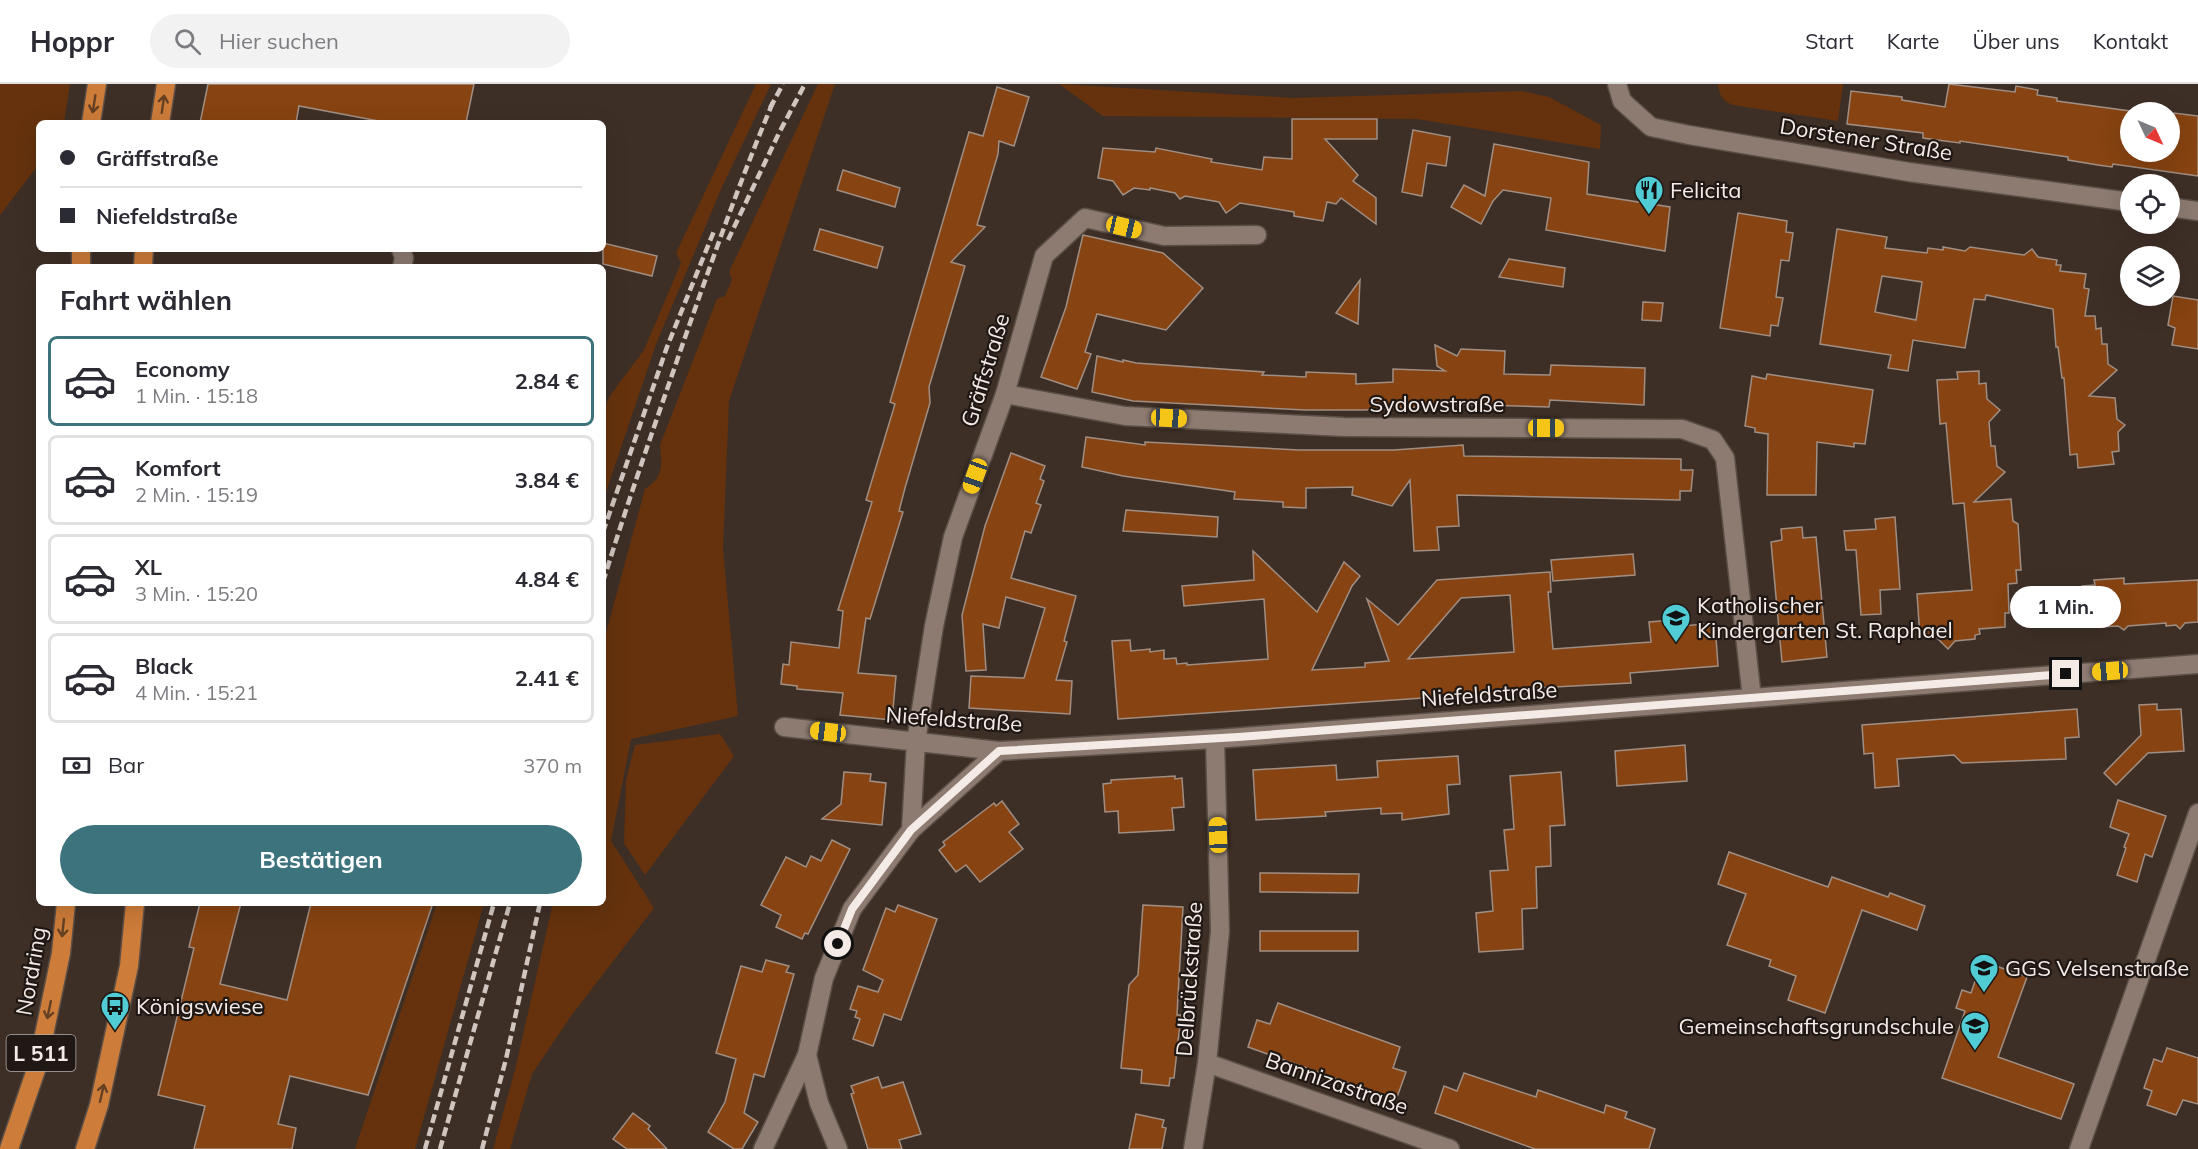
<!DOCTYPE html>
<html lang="de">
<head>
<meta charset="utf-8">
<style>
  body { margin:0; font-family:Mulish,sans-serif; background:#f2f2f3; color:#2b2b33; height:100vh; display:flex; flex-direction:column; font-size:22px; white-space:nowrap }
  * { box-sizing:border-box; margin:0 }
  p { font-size:20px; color:#7c7c81 }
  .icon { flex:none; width:33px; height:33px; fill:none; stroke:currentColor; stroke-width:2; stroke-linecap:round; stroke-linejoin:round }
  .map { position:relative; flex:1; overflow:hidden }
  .drawer { position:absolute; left:36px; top:180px; width:570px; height:642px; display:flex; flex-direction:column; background:#fff; border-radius:9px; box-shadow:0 6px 24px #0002 }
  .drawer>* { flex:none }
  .hud { position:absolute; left:36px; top:36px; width:570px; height:132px; border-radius:9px; box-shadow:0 6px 24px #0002; display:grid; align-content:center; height:132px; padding:0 24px; background:#fff }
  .needle { width:39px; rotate:134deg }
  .tools { position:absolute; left:2120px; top:18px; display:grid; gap:12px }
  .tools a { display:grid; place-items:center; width:60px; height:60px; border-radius:50%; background:#fff; box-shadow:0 6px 24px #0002; font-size:30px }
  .end { position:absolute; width:27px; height:27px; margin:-14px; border:8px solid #f5ebe6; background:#111; box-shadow:0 0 0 3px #111 }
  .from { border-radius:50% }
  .bubble { position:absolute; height:42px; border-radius:21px; background:#fff; box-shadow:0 6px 24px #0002; font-size:20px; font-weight:700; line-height:42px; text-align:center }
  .car { position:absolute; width:18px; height:36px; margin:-18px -9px; border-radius:8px; box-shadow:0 0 4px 2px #0007; background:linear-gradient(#f5c518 24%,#345 0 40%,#f5c518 0 76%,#345 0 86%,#f5c518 0) }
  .hud b { display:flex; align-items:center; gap:21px; height:57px; font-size:22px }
  .hud b+b { border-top:2px solid #e1e1e2 }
  .hud i { width:15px; height:15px; background:#2b2b33 }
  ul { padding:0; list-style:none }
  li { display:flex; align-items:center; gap:18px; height:90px; margin:0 12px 9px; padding:0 12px; border:3px solid #e1e1e2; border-radius:9px }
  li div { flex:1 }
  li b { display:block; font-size:22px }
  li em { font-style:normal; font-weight:700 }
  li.on { border-color:#3c737c }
  li>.icon { width:54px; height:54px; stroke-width:1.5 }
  h2 { padding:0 24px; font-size:27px; line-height:72px }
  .pay { display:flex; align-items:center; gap:15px; height:66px; padding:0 24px; font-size:22px }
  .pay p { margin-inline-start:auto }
  .primary-button { display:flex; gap:12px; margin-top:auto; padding:12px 24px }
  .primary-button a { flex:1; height:69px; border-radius:36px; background:#3c737c; color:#fff; font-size:24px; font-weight:700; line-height:69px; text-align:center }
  header { display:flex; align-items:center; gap:36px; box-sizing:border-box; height:84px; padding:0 30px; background:#fff; border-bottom:2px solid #e1e1e2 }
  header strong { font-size:28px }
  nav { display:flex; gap:33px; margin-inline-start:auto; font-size:21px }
  .search { width:420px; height:54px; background:#f2f2f3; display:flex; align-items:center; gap:15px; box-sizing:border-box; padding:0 21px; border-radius:33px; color:#7c7c81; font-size:22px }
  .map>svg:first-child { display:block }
  .green { fill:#65320d }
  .building { fill:#874311; stroke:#a08e83; stroke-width:1.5; fill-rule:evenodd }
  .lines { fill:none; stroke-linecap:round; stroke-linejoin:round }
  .minor-casing { stroke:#5a4e46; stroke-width:21 }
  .major-casing { stroke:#5a4e46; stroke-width:21 }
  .minor { stroke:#8d7b71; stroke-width:18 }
  .major { stroke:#cd7c39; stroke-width:18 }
  .rail { stroke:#d0c5bf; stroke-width:4.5; stroke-dasharray:9 4.5; stroke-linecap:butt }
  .oneway { stroke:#654023 }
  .route { stroke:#f5ebe6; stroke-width:8 }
  .labels { text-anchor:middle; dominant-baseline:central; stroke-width:4.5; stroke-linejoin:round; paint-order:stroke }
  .shield { fill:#1f1814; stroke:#b5aca7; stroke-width:1.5 }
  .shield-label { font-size:21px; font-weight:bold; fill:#f5ebe6 }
  .street-label { font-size:22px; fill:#f5ebe6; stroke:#1f1814 }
  .poi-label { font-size:22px; fill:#f5ebe6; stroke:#1f1814; text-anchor:start }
</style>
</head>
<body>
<header>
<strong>Hoppr</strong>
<div class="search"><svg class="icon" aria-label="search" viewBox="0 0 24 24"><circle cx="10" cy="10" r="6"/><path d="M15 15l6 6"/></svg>Hier suchen</div>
<nav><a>Start</a><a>Karte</a><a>Über uns</a><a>Kontakt</a></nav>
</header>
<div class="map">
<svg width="2198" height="1065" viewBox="0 0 2198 1065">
  <rect width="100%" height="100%" fill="#3e2f26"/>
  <!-- green -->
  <g class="green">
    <polygon points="0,0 70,0 64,39 39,39 39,80 0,131"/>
    <polygon points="756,0 771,0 722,103 656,260 603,417 603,330 609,313 644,266 681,179 676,169"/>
    <path d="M818,0h17l-106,317 -6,147 15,168 -107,23 -20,102 43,67 -83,108 -39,58 -22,75h-17l22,-79 38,-167h50v-259l42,-155c19,-13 17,-23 15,-44l57,-146 8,-3 7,-16 -3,-8z"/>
    <polygon points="1059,0 1293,14 1522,7 1549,13 1601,41 1600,65 1417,35 1103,32"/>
    <path d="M1718,0h125l-5,37 -105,-16c-10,-4 -14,-9 -15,-21z"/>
    <polygon points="720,650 734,672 645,791 624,759 626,696 635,661"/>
    <polygon points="437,819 484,819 415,1065 355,1065"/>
  </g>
  <!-- building -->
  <g class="building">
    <polygon points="208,0 474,0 466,39 389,39 299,22 296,39 200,39"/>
    <polygon points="1949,0 2015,8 2016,2 2038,6 2037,11 2057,14 2057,17 2130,27 2130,68 2169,68 2174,29 2198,32 2198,92 2113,80 2112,83 2098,81 2068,76 2068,73 1960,57 1960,59 1937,56 1923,54 1923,49 1847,40 1851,7 1902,13 1902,16 1945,23"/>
    <polygon points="997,3 1029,13 1014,62 999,57 998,70 977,141 985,143 951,178 965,182 929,303 930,319 905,404 899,427 903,428 870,535 866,534 858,589 896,592 892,636 840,631 843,609 797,605 797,602 781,600 783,580 789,581 791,558 839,564 843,527 838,526 872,418 866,416 895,320 890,318 969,48 983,52"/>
    <polygon points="1292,35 1377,35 1377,55 1325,55 1358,91 1353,97 1376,114 1376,140 1341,114 1336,120 1327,118 1323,137 1294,132 1294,128 1240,119 1226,129 1219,118 1185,112 1180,115 1175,109 1150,104 1150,106 1134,104 1123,111 1113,97 1098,94 1103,64 1155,68 1156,64 1212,75 1211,78 1262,86 1264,73 1292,75"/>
    <polygon points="1413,46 1450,53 1446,82 1427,79 1422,112 1402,108"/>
    <polygon points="1494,60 1589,78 1587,110 1670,123 1665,167 1546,146 1551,114 1503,106 1493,117 1481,140 1451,123 1464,101 1485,112"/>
    <polygon points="843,86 900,104 895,123 837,106"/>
    <polygon points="1738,129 1787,137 1786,148 1793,149 1789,177 1781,176 1776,213 1783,214 1778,242 1771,241 1770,252 1720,244"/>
    <polygon points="820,145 883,163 877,184 814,166"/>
    <path d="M1837,145l50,8 -2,11 42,5 1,-5 15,2v-3l22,4 5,-4 54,8 8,-6 6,8 19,3 -1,5h5l-1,6 26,3 -2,14 5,1 -4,27h10l1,13 5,-1 1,16h5l1,20 9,6 -28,26 26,2 2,21 8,6 -7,7 1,19 -7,1 2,12 -36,4 -1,-14 -7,1 -6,-77h-2l-4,-31h-2l-3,-38 -67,-14 -1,5 -11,-1 -9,49 -52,-8 -5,31 -20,-3 3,-13 -71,-11zM1882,192l40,6 -6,38 -41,-8z"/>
    <polygon points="1083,151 1163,169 1203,204 1166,246 1097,230 1085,268 1091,270 1077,305 1041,293 1066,223"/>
    <polygon points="603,159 657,172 652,192 603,180"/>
    <polygon points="1509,175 1565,184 1563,203 1499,193"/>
    <polygon points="1360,196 1358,240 1336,229"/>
    <polygon points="2173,212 2198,216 2198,265 2172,261 2175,244 2168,241"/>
    <polygon points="1643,218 1663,219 1661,237 1642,236"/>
    <polygon points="1435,261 1457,272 1461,265 1505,267 1504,290 1550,291 1551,281 1645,284 1644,321 1550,316 1549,323 1440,320 1440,322 1364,326 1305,326 1133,317 1092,308 1097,272 1123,278 1123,276 1136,279 1264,288 1262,291 1306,293 1306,288 1356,290 1356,300 1393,298 1393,285 1445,287 1437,282"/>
    <polygon points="1979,287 1979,300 1986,299 1987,315 2000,326 1989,338 1991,362 1995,362 1997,382 2005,388 1974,418 2011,415 2013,437 2018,440 2021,486 2016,486 2017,499 2008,500 2009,529 2005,529 2005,543 1979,545 1980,550 1975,551 1975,555 1955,557 1948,565 1935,552 1920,553 1917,510 1972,506 1964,419 1953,420 1946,339 1940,340 1937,296 1958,295 1957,288"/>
    <polygon points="1767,290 1873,306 1865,360 1854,359 1854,363 1817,358 1816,411 1767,411 1768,350 1755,348 1755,344 1745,342 1752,292 1766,295"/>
    <polygon points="1086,353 1145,361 1145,358 1299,366 1394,366 1463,361 1464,372 1681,375 1681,386 1693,386 1691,407 1680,407 1680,416 1457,411 1459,442 1437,443 1439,466 1414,467 1410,396 1392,422 1352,411 1353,403 1306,404 1306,424 1283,423 1283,418 1234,415 1235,408 1123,392 1082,383"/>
    <polygon points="1011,369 1045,382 1040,395 1044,397 1036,419 1041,421 1031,449 1025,447 1011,494 1076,512 1064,557 1067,558 1056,596 1072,597 1070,630 969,624 971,592 1024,594 1045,524 1006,513 999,544 983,540 986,586 966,587 962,531 985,442"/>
    <polygon points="1126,426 1218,433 1217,453 1123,447"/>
    <polygon points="1895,433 1900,505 1880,506 1881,530 1861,531 1856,466 1846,466 1844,447 1876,445 1875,435"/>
    <polygon points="1802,443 1803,454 1816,453 1827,573 1782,578 1771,458 1782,456 1781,445"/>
    <path d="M1253,467l64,61 27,-50 16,14 -8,10 -40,84 53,-3v-4l24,-2 -22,-62 31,26 39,-45 113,-8 1,20h-3l5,57 98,-7 -2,-20 23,-2v7l43,-4 3,43 -88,7 1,10 -97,5 -96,9 -320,22 -6,-78 18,-1 1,11 19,-2v3l14,-2v9l12,-1 1,6 10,-1v2l81,-6 -4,-60 -80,7 -2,-20 72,-6zM1510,511l4,57 -106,7 53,-61z"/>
    <polygon points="1633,470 1635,491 1553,497 1551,476"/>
    <polygon points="2124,494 2124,500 2198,496 2198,538 2185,539 2180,545 2176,541 2166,542 2166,539 2128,542 2124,546 2118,542 2099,543 2099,537 2087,538 2087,532 2083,533 2082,502 2095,501 2094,496"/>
    <polygon points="2157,620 2157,626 2181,625 2184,667 2148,669 2116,701 2104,689 2141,651 2139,621"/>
    <polygon points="2077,625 2079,653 2065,654 2066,675 1962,679 1954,671 1897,675 1899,702 1875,704 1873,669 1864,670 1862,641"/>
    <polygon points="1685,661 1687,697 1617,702 1615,667"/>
    <polygon points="1458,672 1460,700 1447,701 1449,730 1402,736 1402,729 1381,730 1381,724 1325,728 1326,732 1256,736 1253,686 1336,681 1337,696 1378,693 1377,677"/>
    <polygon points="844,688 871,690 870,697 886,699 882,741 822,735 841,720"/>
    <polygon points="1561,688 1565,741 1550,742 1551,782 1536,783 1537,824 1522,825 1523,865 1479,868 1476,829 1493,827 1490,787 1508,786 1504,746 1514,745 1510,692"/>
    <polygon points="1175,692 1175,695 1182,694 1184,723 1172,724 1174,746 1119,749 1118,727 1105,728 1103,700 1111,699 1111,696"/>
    <polygon points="2118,716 2166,732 2152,773 2145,770 2137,798 2117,791 2126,764 2124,763 2129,750 2110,743"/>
    <polygon points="1002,717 1019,740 1009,748 1023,765 980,798 966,781 956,788 939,766 945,761 943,758 994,719 996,722"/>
    <polygon points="832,756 850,765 808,850 805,849 802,855 776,843 781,831 761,821 786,773 806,783 811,772 821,777"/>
    <polygon points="1729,768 1828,803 1832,793 1888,813 1890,809 1925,822 1917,846 1862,826 1825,929 1788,916 1796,892 1769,882 1771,876 1727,861 1746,810 1718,800"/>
    <polygon points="1260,789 1359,790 1358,809 1260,808"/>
    <polygon points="200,819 241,819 220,900 287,916 311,819 433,819 368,1011 290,992 278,1040 296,1044 292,1065 194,1065 205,1022 158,1011 194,864 189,863"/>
    <polygon points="898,821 937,835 901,936 884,930 873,962 853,955 860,935 855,933 857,927 850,925 858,902 878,908 883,896 863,886 886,824 895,828"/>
    <polygon points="1143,821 1183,823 1177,931 1181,931 1174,994 1170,994 1169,1002 1141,999 1142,986 1121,984 1129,901 1138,891"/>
    <rect x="1260" y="847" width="98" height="20"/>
    <polygon points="766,876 789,882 786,888 794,890 764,993 754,990 744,1029 758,1038 742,1065 734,1065 708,1048 725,1018 736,975 716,969 741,882 762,888"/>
    <polygon points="1982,877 2027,893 1998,973 2074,1000 2061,1035 1942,994 1965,927 1956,924 1962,906 1971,909"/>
    <polygon points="1278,919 1400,963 1393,984 1406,988 1396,1016 1248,963 1257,936 1270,940"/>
    <polygon points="2167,964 2198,974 2198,1020 2183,1016 2176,1031 2147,1021 2152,1007 2144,1004 2154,975 2162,978"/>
    <polygon points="1464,989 1536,1013 1538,1006 1604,1029 1606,1021 1627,1028 1625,1034 1655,1045 1649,1065 1535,1065 1435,1029 1444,1002 1457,1007"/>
    <polygon points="878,993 882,1004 903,998 921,1050 899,1056 902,1065 868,1065 851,1010 854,1009 851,1002"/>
    <polygon points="633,1029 650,1042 648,1045 667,1065 627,1065 613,1055"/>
    <polygon points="1136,1030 1164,1036 1162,1043 1166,1044 1162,1065 1129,1065"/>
  </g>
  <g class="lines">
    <!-- minor casing -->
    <g class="minor-casing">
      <g id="minor">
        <polyline points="1617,0 1622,17 1651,43 1689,51 1909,88 2130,118"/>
        <polyline points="2169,123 2198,127"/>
        <polyline points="401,165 404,174 402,183"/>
        <polyline points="1005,310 1125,332 1344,343 1682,345 1713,356 1725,374 1752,614"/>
        <polyline points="784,643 999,667 1215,655 2198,580"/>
        <polyline points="911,746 999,667"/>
        <polyline points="807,971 819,1019 838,1065"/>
        <polyline points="1207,979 1450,1065"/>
        <polyline points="763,1065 807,971 824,894 852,825 911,746 916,658 934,542 953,453 1005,310 1044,172 1085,134 1164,152 1257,151"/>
        <polyline points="1193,1065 1207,979 1220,847 1215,655"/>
        <polyline points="2079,1065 2198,729"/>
      </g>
    </g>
    <!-- major casing -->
    <g class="major-casing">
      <g id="major">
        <polyline points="91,39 97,0"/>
        <polyline points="160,39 166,0"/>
        <polyline points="81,183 81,165"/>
        <polyline points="143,183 144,165"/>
        <polyline points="9,1065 38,980 61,869 66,819"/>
        <polyline points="85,1065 99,1021 129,882 135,819"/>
      </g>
    </g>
    <!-- minor -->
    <use href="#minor" class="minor"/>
    <!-- major -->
    <use href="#major" class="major"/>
    <!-- rail -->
    <g class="rail">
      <polyline points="770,24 783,0"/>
      <polyline points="728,156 779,49 805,0"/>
      <polyline points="603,448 667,263 714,147"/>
      <path d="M603,498c24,-78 51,-155 78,-233 29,-83 58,-166 92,-247"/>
      <polyline points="425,1065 494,819"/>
      <polyline points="440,1065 510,819"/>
      <polyline points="482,1065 506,975 540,819"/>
    </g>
  </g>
  <!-- one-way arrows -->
  <defs><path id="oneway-shaft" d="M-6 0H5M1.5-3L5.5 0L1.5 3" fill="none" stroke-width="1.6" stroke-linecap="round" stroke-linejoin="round" transform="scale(1.5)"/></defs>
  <g class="oneway">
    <use href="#oneway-shaft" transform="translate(94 20) rotate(99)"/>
    <use href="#oneway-shaft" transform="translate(163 20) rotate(-82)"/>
    <use href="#oneway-shaft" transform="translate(63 844) rotate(96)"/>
    <use href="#oneway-shaft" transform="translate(49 926) rotate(102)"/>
    <use href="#oneway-shaft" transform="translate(102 1009) rotate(-77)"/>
  </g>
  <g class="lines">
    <!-- route -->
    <polyline class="route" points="838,860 852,825 911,746 999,667 1238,653 2066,590"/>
  </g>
  <!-- icons -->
  <defs>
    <g id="restaurant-pin" transform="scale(1.5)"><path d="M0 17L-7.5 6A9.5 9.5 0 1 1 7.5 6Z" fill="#51ccd5" stroke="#1f1814"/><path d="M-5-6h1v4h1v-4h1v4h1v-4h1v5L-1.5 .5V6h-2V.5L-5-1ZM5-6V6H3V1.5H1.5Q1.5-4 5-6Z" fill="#111"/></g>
    <g id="school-pin" transform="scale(1.5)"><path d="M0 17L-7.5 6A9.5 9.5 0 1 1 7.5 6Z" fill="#51ccd5" stroke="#1f1814"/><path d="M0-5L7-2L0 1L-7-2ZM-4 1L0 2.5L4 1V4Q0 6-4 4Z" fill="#111"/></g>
    <g id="bus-pin" transform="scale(1.5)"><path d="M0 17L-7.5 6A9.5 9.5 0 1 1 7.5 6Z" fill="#51ccd5" stroke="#1f1814"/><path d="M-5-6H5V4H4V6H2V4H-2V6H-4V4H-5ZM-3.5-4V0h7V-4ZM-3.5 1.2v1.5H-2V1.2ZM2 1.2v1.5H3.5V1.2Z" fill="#111"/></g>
  </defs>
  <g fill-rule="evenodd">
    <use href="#restaurant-pin" x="1649" y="106"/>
    <use href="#school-pin" x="1676" y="534"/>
    <use href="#school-pin" x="1984" y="884"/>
    <use href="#bus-pin" x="115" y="922"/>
    <use href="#school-pin" x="1975" y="942"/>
  </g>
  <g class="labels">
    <!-- shield labels -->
    <rect class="shield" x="6.5" y="951" width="69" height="36" rx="4.5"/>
    <g class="shield-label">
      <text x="41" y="969">L 511</text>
    </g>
    <!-- street labels -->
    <g class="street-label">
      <text transform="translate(1866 55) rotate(9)">Dorstener Straße</text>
      <text transform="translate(985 286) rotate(-73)">Gräffstraße</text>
      <text x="1437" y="320">Sydowstraße</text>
      <text transform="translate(1489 610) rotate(-4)">Niefeldstraße</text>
      <text transform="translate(954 635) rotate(4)">Niefeldstraße</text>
      <text transform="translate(31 887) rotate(-80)">Nordring</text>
      <text transform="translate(1189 895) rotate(-86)">Delbrückstraße</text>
      <text transform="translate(1337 999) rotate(19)">Bannizastraße</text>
    </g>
    <!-- poi labels -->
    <g class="poi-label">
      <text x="1670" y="106">Felicita</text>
      <text x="1697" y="521">Katholischer<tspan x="1697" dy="25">Kindergarten St. Raphael</tspan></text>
      <text x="2005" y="884">GGS Velsenstraße</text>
      <text x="136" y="922">Königswiese</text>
      <text x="1954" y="942" text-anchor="end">Gemeinschaftsgrundschule</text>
    </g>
  </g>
</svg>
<div class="tools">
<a><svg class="needle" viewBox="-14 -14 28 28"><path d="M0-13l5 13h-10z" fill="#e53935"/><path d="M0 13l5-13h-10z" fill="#7c7c81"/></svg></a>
<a><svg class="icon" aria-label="locate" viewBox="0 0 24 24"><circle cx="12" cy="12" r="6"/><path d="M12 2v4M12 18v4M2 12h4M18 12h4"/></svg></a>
<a><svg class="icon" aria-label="layers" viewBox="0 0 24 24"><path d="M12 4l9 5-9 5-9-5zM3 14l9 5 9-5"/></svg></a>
</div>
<i class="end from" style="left:838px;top:860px"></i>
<i class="end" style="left:2066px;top:590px"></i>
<div class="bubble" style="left:2010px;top:502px;width:111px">1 Min.</div>
<i class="car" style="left:1124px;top:143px;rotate:103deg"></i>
<i class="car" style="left:1169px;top:334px;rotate:93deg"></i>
<i class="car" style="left:1546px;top:344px;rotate:90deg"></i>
<i class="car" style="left:975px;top:392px;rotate:200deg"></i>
<i class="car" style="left:2110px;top:587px;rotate:266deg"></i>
<i class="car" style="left:828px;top:648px;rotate:277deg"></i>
<i class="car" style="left:1218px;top:751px;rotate:358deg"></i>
<div class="hud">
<b><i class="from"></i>Gräffstraße</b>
<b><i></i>Niefeldstraße</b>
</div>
<section class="drawer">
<h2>Fahrt wählen</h2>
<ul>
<li class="on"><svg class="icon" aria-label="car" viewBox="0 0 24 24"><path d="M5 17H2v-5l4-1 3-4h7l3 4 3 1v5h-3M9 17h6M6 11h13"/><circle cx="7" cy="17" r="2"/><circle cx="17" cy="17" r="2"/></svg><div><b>Economy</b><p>1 Min. · 15:18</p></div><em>2.84 €</em></li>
<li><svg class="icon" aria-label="car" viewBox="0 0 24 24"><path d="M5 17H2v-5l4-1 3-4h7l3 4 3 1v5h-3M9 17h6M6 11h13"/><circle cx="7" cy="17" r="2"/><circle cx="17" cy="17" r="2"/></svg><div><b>Komfort</b><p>2 Min. · 15:19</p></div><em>3.84 €</em></li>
<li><svg class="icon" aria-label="car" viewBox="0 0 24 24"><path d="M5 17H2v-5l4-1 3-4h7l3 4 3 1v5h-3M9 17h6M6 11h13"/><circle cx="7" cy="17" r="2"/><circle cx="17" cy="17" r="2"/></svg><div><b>XL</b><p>3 Min. · 15:20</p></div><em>4.84 €</em></li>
<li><svg class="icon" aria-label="car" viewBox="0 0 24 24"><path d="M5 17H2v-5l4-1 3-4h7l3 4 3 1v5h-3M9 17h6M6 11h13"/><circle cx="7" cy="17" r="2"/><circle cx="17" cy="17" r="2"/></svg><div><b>Black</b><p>4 Min. · 15:21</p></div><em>2.41 €</em></li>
</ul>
<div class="pay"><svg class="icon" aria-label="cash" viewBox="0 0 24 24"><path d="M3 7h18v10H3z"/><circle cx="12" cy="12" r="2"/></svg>Bar<p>370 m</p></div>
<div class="primary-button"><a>Bestätigen</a></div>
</section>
</div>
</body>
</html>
